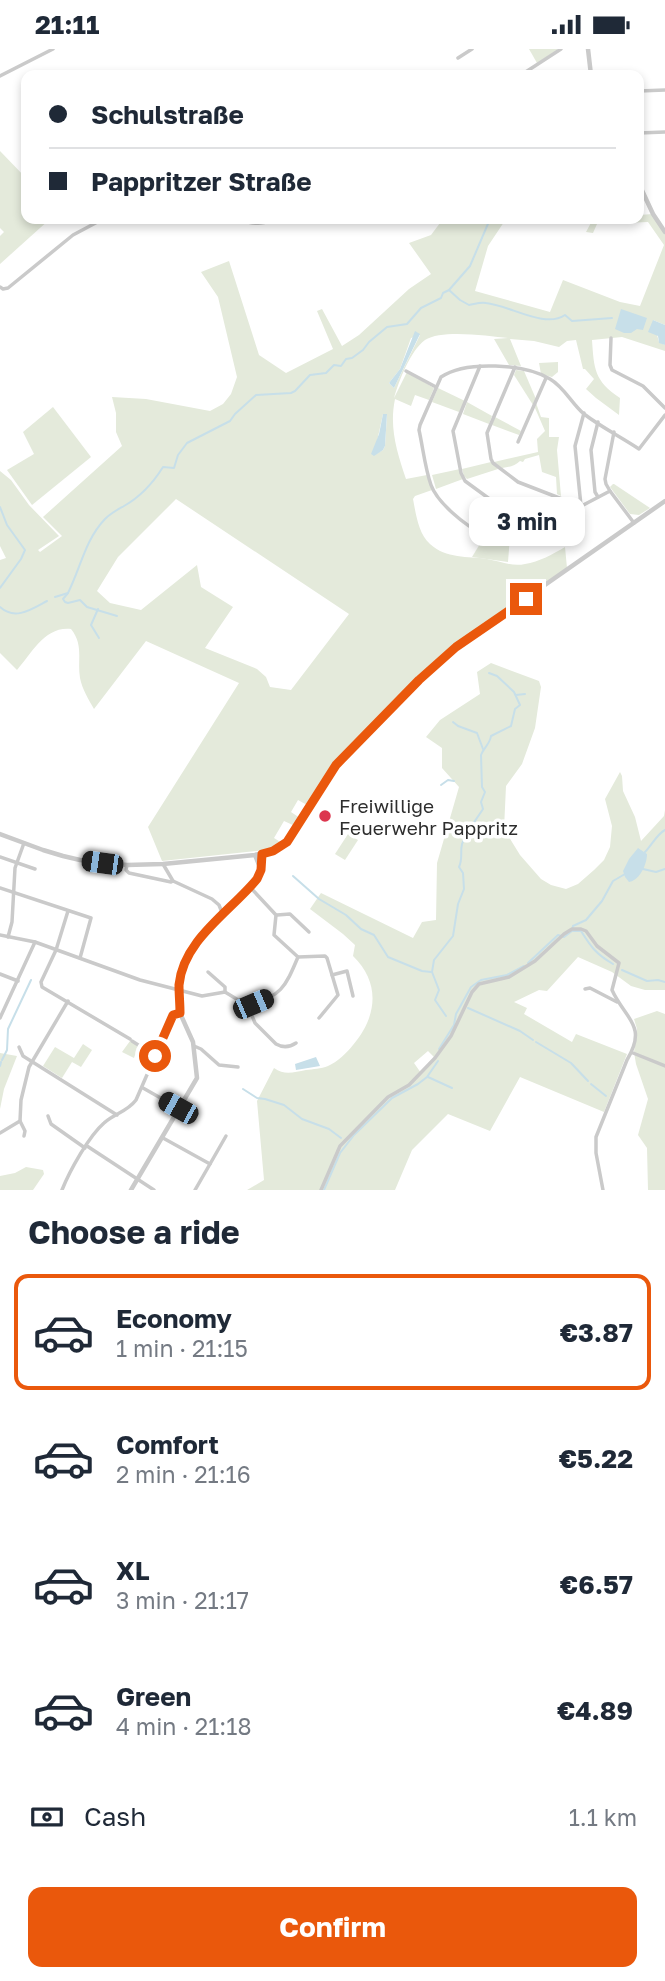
<!DOCTYPE html>
<html lang="en">
<head>
<meta charset="utf-8">
<style>
  body { margin:0; font-family:"Golos Text",sans-serif; background:#f6f6f7; color:#1f2937; height:100vh; display:flex; flex-direction:column; font-size:26px; white-space:nowrap }
  * { box-sizing:border-box; margin:0 }
  p { font-size:23px; color:#747a83 }
  .icon { flex:none; width:38px; height:38px; fill:none; stroke:currentColor; stroke-width:2; stroke-linecap:round; stroke-linejoin:round }
  .map { position:relative; height:1141px; overflow:hidden }
  .side { display:flex; flex-direction:column; background:#fff; flex:1 }
  .side>* { flex:none }
  .top-card { position:absolute; left:21px; top:21px; width:623px; height:154px; border-radius:14px; box-shadow:0 4px 10px #0003; display:grid; align-content:center; height:154px; padding:0 28px; background:#fff }
  .end { position:absolute; width:32px; height:32px; margin:-16px; border:9px solid #ea580c; background:#fff; box-shadow:0 0 0 4px #fff }
  .from { border-radius:50% }
  .bubble { position:absolute; height:49px; border-radius:14px; background:#fff; box-shadow:0 4px 10px #0003; font-size:23px; font-weight:700; line-height:49px; text-align:center }
  .car { position:absolute; width:21px; height:42px; margin:-21px -10px; border-radius:9px; box-shadow:0 0 5px 2px #0007; background:linear-gradient(#222 24%,#8ab4d8 0 40%,#222 0 76%,#8ab4d8 0 86%,#222 0) }
  .top-card b { display:flex; align-items:center; gap:24px; height:66px; font-size:26px }
  .top-card b+b { border-top:2px solid #e0e1e3 }
  .top-card i { width:18px; height:18px; background:#1f2937 }
  ul { padding:0; list-style:none }
  li { display:flex; align-items:center; gap:21px; height:116px; margin:0 14px 10px; padding:0 14px; border:4px solid transparent; border-radius:14px }
  li div { flex:1 }
  li b { display:block; font-size:26px }
  li em { font-style:normal; font-weight:700 }
  li.selected { border-color:#ea580c }
  li>.icon { width:63px; height:63px; stroke-width:1.5 }
  h2 { padding:0 28px; font-size:32px; line-height:84px }
  .pay { display:flex; align-items:center; gap:18px; height:77px; padding:0 28px; font-size:26px }
  .pay p { margin-inline-start:auto }
  .primary-button { display:flex; gap:14px; margin-top:auto; padding:14px 28px }
  .primary-button a { flex:1; height:80px; border-radius:14px; background:#ea580c; color:#fff; font-size:28px; font-weight:700; line-height:80px; text-align:center }
  .status { display:flex; justify-content:space-between; align-items:center; height:49px; padding:0 35px; background:#fff; direction:ltr }
  .status svg { height:19px; fill:currentColor }
  .map>svg:first-child { display:block }
  .green { fill:#e4eadb; fill-rule:evenodd }
  .water { fill:#c7dfe9 }
  .lines { fill:none; stroke-linecap:round; stroke-linejoin:round }
  .stream { stroke:#c7dfe9; stroke-width:2 }
  .minor { stroke:#cacaca; stroke-width:3.5 }
  .tertiary { stroke:#cacaca; stroke-width:4.5 }
  .route { stroke:#ea580c; stroke-width:9 }
  .poi-dot { fill:#dc364f; stroke:#fff; stroke-width:2.5 }
  .labels { text-anchor:middle; dominant-baseline:central; stroke-width:7; stroke-linejoin:round; paint-order:stroke }
  .poi-label { font-size:19px; fill:#2d2d2d; stroke:#fff; text-anchor:start }
</style>
</head>
<body>
<div class="status"><b>21:11</b><svg viewBox="0 0 49 12"><path d="M0 12V9h3v3zM5 12V6h3v6zM10 12V3h3v9zM15 12V0h3v12zM26 1h20v11H26zM47 4h2v5h-2z"/></svg></div>
<div class="map">
<svg width="665" height="1141" viewBox="0 0 665 1141">
  <rect width="100%" height="100%" fill="#fff"/>
  <!-- green -->
  <g class="green">
    <polygon points="529,0 557,0 557,1 537,14"/>
    <polygon points="0,102 26,129 26,170 50,170 0,215 0,187 4,183 0,179"/>
    <path d="M653,165l12,18v93l-12,-5 6,22 6,3v6l-43,-14 -30,3c2,28 2,41 28,58l-1,17 -23,-17 -10,-9 8,-10 -9,-10h-2l-7,-29 -9,1 -8,6 -25,-6 -24,-2 11,27 -12,-1 -15,-26 14,-1c-20,-2 -66,-9 -83,2 -15,11 -26,41 -31,58l13,-26 27,16 -5,12 -14,-5 -4,11 -16,-7c-6,29 2,53 11,80l21,-4 5,15 -17,6 -2,3c3,15 5,34 17,45 16,15 38,12 57,15 13,2 25,8 38,5 14,-2 28,-10 40,-17l2,21c-40,27 -82,52 -119,83 -25,21 -47,44 -70,67 -27,28 -50,53 -71,87l-9,-5 -7,12 9,6 -5,8 -11,-5 -10,17 8,5 -16,7 -104,11 -14,-34 91,-144 -93,-42 -52,68c-5,-9 -12,-20 -14,-31 -3,-18 4,-33 -9,-49 -26,-3 -39,24 -54,41l-17,-17v-93l6,-2 -6,-12v-75l11,9 18,25 30,31 -21,14 2,2 22,-16 -19,-19 79,-71 -6,-14v-19l-4,-16 34,2 64,12 13,-7 8,-10 6,-17 -19,-80 -17,-25 28,-11 30,94 27,18 47,-24 -16,-38 5,-2 20,37 17,-11 50,-46 22,-15 -22,-31 22,-8 12,-16h63l-18,27 -13,45 75,21 13,-32 57,22 20,4 24,-61 -16,-23 -51,2 -4,9 -7,-1 7,-13h46v-4zM420,286l-26,53 -5,-5 11,-14 11,-31zM383,365l4,1 -2,31 -2,4 -9,5zM176,450l173,115 -58,76 -21,-3 -4,-10 -9,-8 -52,-21 28,-41 -32,-20 -4,-22 -56,45 -31,-7 -13,-12 21,-34z"/>
    <polygon points="558,313 558,323 552,328 541,325 539,314"/>
    <polygon points="516,321 524,322 536,350 533,356 514,326"/>
    <polygon points="438,339 465,352 459,363 432,353"/>
    <polygon points="467,353 492,367 489,375 463,365"/>
    <path d="M536,354l5,14 8,1v19h10l-2,13 4,46 -4,-2 -1,-17 -14,-5 -3,-17 -14,4 -2,3 -3,-1c-5,5 -11,6 -18,7l-8,-6 44,-10 -1,-13 8,-8 -10,-23z"/>
    <polygon points="53,358 91,408 32,456 7,421 34,405 23,383"/>
    <polygon points="495,368 521,382 519,386 492,376"/>
    <polygon points="491,413 498,420 467,430 464,427 462,420"/>
    <polygon points="460,420 463,430 436,440 432,426"/>
    <polygon points="613,435 614,435 650,459 639,466 630,465 610,438"/>
    <polygon points="556,448 575,456 575,458 556,468 557,464 553,462"/>
    <polygon points="486,485 510,487 508,513 472,508"/>
    <path d="M491,614l48,18 2,6 -6,41 -13,36 -16,22 -2,43 16,26 21,24 10,6 15,4 12,-5 16,-14 10,-10 6,-13 2,-21 -7,-27 15,-27 2,4 1,15 12,26 6,24 23,-25 1,-6v180h-20l-14,-4 -19,-14 -34,-15 -31,34 -8,-1 -25,12 13,6 -3,6 48,28 4,-8 51,20 -23,58 -84,-35 -30,54 -42,-17 -36,36 -17,40h-148l17,-10 -7,-79 17,-33c11,8 20,4 32,2 7,-1 15,-1 22,-4 9,-4 19,-13 25,-21 24,-28 28,-62 0,-89l2,-11 -12,-11 -33,-25 11,-16 92,45 9,-16 14,-2 1,-57 22,-76 -17,-19v-20l-16,-11 14,-17 40,-26 -3,-22zM428,1002l7,7 -14,15 -7,-10z"/>
    <polygon points="348,785 358,791 345,811 335,805"/>
    <polygon points="657,962 665,965 665,1141 648,1141 647,1099 638,1086 648,1050 636,1015 634,1003 637,980 634,970"/>
    <polygon points="130,992 141,999 143,1003 141,1009 135,1006 134,1009 122,1003"/>
    <polygon points="83,995 92,1001 81,1018 72,1013 62,1029 43,1017 55,998 74,1009"/>
    <polygon points="0,1004 17,1007 4,1040 0,1060"/>
    <polygon points="26,1118 43,1121 44,1125 33,1141 0,1141 0,1127 15,1124"/>
  </g>
  <!-- water -->
  <g class="water">
    <polygon points="621,260 647,269 643,281 637,280 631,284 624,284 615,280"/>
    <polygon points="653,271 665,276 665,296 659,294 658,287 648,283"/>
    <polygon points="415,282 420,285 394,339 389,334 400,320"/>
    <polygon points="383,365 387,365 385,397 383,401 374,407 371,405 379,385"/>
    <path d="M638,799l9,6c0,10 -7,26 -18,28l-4,-5 -2,-6 6,-12z"/>
    <polygon points="316,1008 320,1017 296,1021 295,1015"/>
  </g>
  <g class="lines">
    <!-- stream -->
    <g class="stream">
      <polyline points="449,241 470,217 490,170"/>
      <polyline points="0,458 7,476 25,501 21,510 0,539"/>
      <polyline points="68,544 63,550 65,553 68,554 80,551 87,558 117,567"/>
      <path d="M55,548l13,-4c13,-26 17,-53 37,-74 6,-6 12,-9 19,-13 16,-9 29,-23 39,-39l11,1 4,-13 9,-12 43,-22 5,-7 21,-19 35,-2 4,-2 15,-16 16,-2 8,-8 7,1 5,-7 6,-1 11,-8 6,-8 18,-15 20,-3 14,-16 20,-10 2,-5 6,-3 11,10 9,5c6,-1 11,-3 17,-2 23,2 59,26 79,12l7,6 40,-3"/>
      <path d="M0,558c15,14 32,2 47,-6"/>
      <polyline points="98,560 91,576 99,589"/>
      <polyline points="516,646 525,645"/>
      <polyline points="453,673 458,677 477,684 483,700"/>
      <polyline points="441,736 448,731 454,732"/>
      <path d="M645,803c7,-7 12,-18 20,-22"/>
      <polyline points="643,820 656,823 665,820"/>
      <polyline points="293,827 319,850 346,866 361,880 374,886 388,908 422,922 431,923"/>
      <path d="M573,882h8c10,16 15,23 32,33"/>
      <polyline points="528,914 558,886 564,888 572,882 573,877 586,871 602,852 613,832 625,825"/>
      <polyline points="622,921 647,932 658,931 665,933"/>
      <polyline points="468,959 520,982 533,991"/>
      <path d="M446,967l-11,-16 4,-10 -7,-18 2,-12 19,-24 5,-32 6,-15 -1,-16 -4,-6c4,-8 1,-15 3,-23 4,-12 14,-24 21,-35l-2,-7 4,-10 -3,-5 -1,-32c3,-8 9,-11 10,-19l20,-10 4,-17 5,-4 -6,-13 -17,-16 -8,-3"/>
      <polyline points="536,993 571,1014 588,1032"/>
      <polyline points="439,1000 454,976 456,965 471,938 481,931 507,926 524,917"/>
      <polyline points="2,1011 7,1001 8,980 31,931"/>
      <polyline points="0,1017 1,1013"/>
      <polyline points="428,1028 452,1039"/>
      <polyline points="591,1035 606,1047"/>
      <polyline points="243,1040 257,1049 265,1050 284,1056 302,1070 329,1080 341,1089"/>
      <polyline points="324,1141 340,1104 354,1086 392,1049 418,1035 427,1028 438,1012"/>
    </g>
    <!-- minor -->
    <g class="minor">
      <polyline points="458,9 472,0"/>
      <polyline points="521,26 561,0"/>
      <polyline points="0,27 53,0"/>
      <polyline points="639,42 665,41"/>
      <polyline points="639,84 665,83"/>
      <path d="M243,170c11,8 23,3 35,0"/>
      <polyline points="0,238 3,240 8,239 73,186 103,170"/>
      <polyline points="611,289 610,316 612,321 643,337 665,359"/>
      <polyline points="480,317 453,382 461,424 465,432 506,462 538,474 542,478"/>
      <polyline points="515,318 487,384 491,410 493,414 518,433 580,457"/>
      <polyline points="406,322 436,338"/>
      <polyline points="518,393 546,329"/>
      <polyline points="610,442 606,435 605,430 614,383"/>
      <polyline points="598,448 595,443 591,401 598,373"/>
      <polyline points="581,457 575,397 584,364"/>
      <path d="M634,474l-24,-32 -80,42h-48c-17,-7 -45,-31 -51,-48 -6,-17 -8,-37 -12,-55l1,-5 21,-48c25,-17 84,-13 109,2 14,8 22,25 34,35 17,13 37,23 55,35l26,-34"/>
      <polyline points="0,808 35,820"/>
      <polyline points="163,815 173,832 212,850 219,856 223,866"/>
      <polyline points="127,816 126,821 129,824 171,833 173,832"/>
      <polyline points="0,839 91,869 80,909"/>
      <polyline points="68,862 56,901 41,933 42,938 130,990"/>
      <polyline points="277,866 290,865 309,883"/>
      <path d="M0,886l35,7 105,38 62,16 23,-4 23,14c33,-10 37,-18 50,-49l-24,-22 2,-20 -26,-28"/>
      <polyline points="8,888 12,873 15,819 24,794"/>
      <polyline points="298,908 325,907 327,909 338,946 319,969"/>
      <polyline points="208,923 225,938 225,943"/>
      <polyline points="0,925 18,932"/>
      <polyline points="332,926 347,922 353,947"/>
      <polyline points="585,940 590,939 617,953"/>
      <path d="M248,957l7,17 21,21c7,4 14,3 20,-1"/>
      <polyline points="0,969 35,893"/>
      <polyline points="132,992 143,999 145,1002 155,1007"/>
      <polyline points="194,997 201,1000 219,1016 238,1018"/>
      <polyline points="19,998 23,1007 117,1066"/>
      <polyline points="633,1004 665,1017"/>
      <polyline points="143,1039 180,1060 194,1066"/>
      <polyline points="48,1067 51,1075 85,1099"/>
      <polyline points="0,1084 20,1072"/>
      <polyline points="24,1087 25,1082 20,1072 21,1051 29,1018 68,952"/>
      <polyline points="163,1089 210,1115 195,1141"/>
      <polyline points="87,1097 154,1141"/>
      <polyline points="210,1115 226,1087"/>
      <path d="M62,1141c8,-20 27,-54 42,-67 11,-10 23,-11 32,-23l37,-85 7,-2"/>
      <path d="M321,1141l19,-44 48,-49 21,-12 26,-27 16,-22 21,-44 7,-8 30,-7 26,-16 29,-27 8,-5h9l5,2 11,15 22,17 -7,27c13,29 36,35 15,70l-31,77v16l7,37"/>
    </g>
    <!-- tertiary -->
    <g class="tertiary">
      <polyline points="588,0 591,26"/>
      <polyline points="639,135 653,165 665,183"/>
      <polyline points="0,785 43,801 63,807 80,811 127,816 163,815 255,806 278,800 292,786 336,716 427,623 469,589 665,452"/>
      <polyline points="255,806 261,821"/>
      <polyline points="131,1141 197,1029 193,993 180,964 179,935 184,917 191,904 202,889 257,830 260,824 262,805"/>
    </g>
  </g>
  <g class="lines">
    <!-- route -->
    <path class="route" d="M155,1007l18,-41 7,-2c0,-9 -1,-19 -1,-28 4,-45 52,-74 78,-106l4,-9 1,-16 11,-3 14,-9 49,-77 83,-85 37,-33 70,-48"/>
  </g>
  <!-- markers -->
  <circle class="poi-dot" cx="325" cy="767" r="7"/>
  <g class="labels">
    <!-- poi labels -->
    <g class="poi-label">
      <text x="339" y="756">Freiwillige<tspan x="339" dy="22">Feuerwehr Pappritz</tspan></text>
    </g>
  </g>
</svg>
<i class="end from" style="left:155px;top:1007px"></i>
<i class="end" style="left:526px;top:550px"></i>
<div class="bubble" style="left:469px;top:448px;width:116px">3 min</div>
<i class="car" style="left:102px;top:814px;rotate:278deg"></i>
<i class="car" style="left:253px;top:955px;rotate:67deg"></i>
<i class="car" style="left:178px;top:1059px;rotate:299deg"></i>
<div class="top-card">
<b><i class="from"></i>Schulstraße</b>
<b><i></i>Pappritzer Straße</b>
</div>
</div>
<section class="side">
<h2>Choose a ride</h2>
<ul>
<li class="selected"><svg class="icon" aria-label="car" viewBox="0 0 24 24"><path d="M5 17H2v-5l4-1 3-4h7l3 4 3 1v5h-3M9 17h6M6 11h13"/><circle cx="7" cy="17" r="2"/><circle cx="17" cy="17" r="2"/></svg><div><b>Economy</b><p>1 min · 21:15</p></div><em>€3.87</em></li>
<li><svg class="icon" aria-label="car" viewBox="0 0 24 24"><path d="M5 17H2v-5l4-1 3-4h7l3 4 3 1v5h-3M9 17h6M6 11h13"/><circle cx="7" cy="17" r="2"/><circle cx="17" cy="17" r="2"/></svg><div><b>Comfort</b><p>2 min · 21:16</p></div><em>€5.22</em></li>
<li><svg class="icon" aria-label="car" viewBox="0 0 24 24"><path d="M5 17H2v-5l4-1 3-4h7l3 4 3 1v5h-3M9 17h6M6 11h13"/><circle cx="7" cy="17" r="2"/><circle cx="17" cy="17" r="2"/></svg><div><b>XL</b><p>3 min · 21:17</p></div><em>€6.57</em></li>
<li><svg class="icon" aria-label="car" viewBox="0 0 24 24"><path d="M5 17H2v-5l4-1 3-4h7l3 4 3 1v5h-3M9 17h6M6 11h13"/><circle cx="7" cy="17" r="2"/><circle cx="17" cy="17" r="2"/></svg><div><b>Green</b><p>4 min · 21:18</p></div><em>€4.89</em></li>
</ul>
<div class="pay"><svg class="icon" aria-label="cash" viewBox="0 0 24 24"><path d="M3 7h18v10H3z"/><circle cx="12" cy="12" r="2"/></svg>Cash<p>1.1 km</p></div>
<div class="primary-button"><a>Confirm</a></div>
</section>
</body>
</html>
